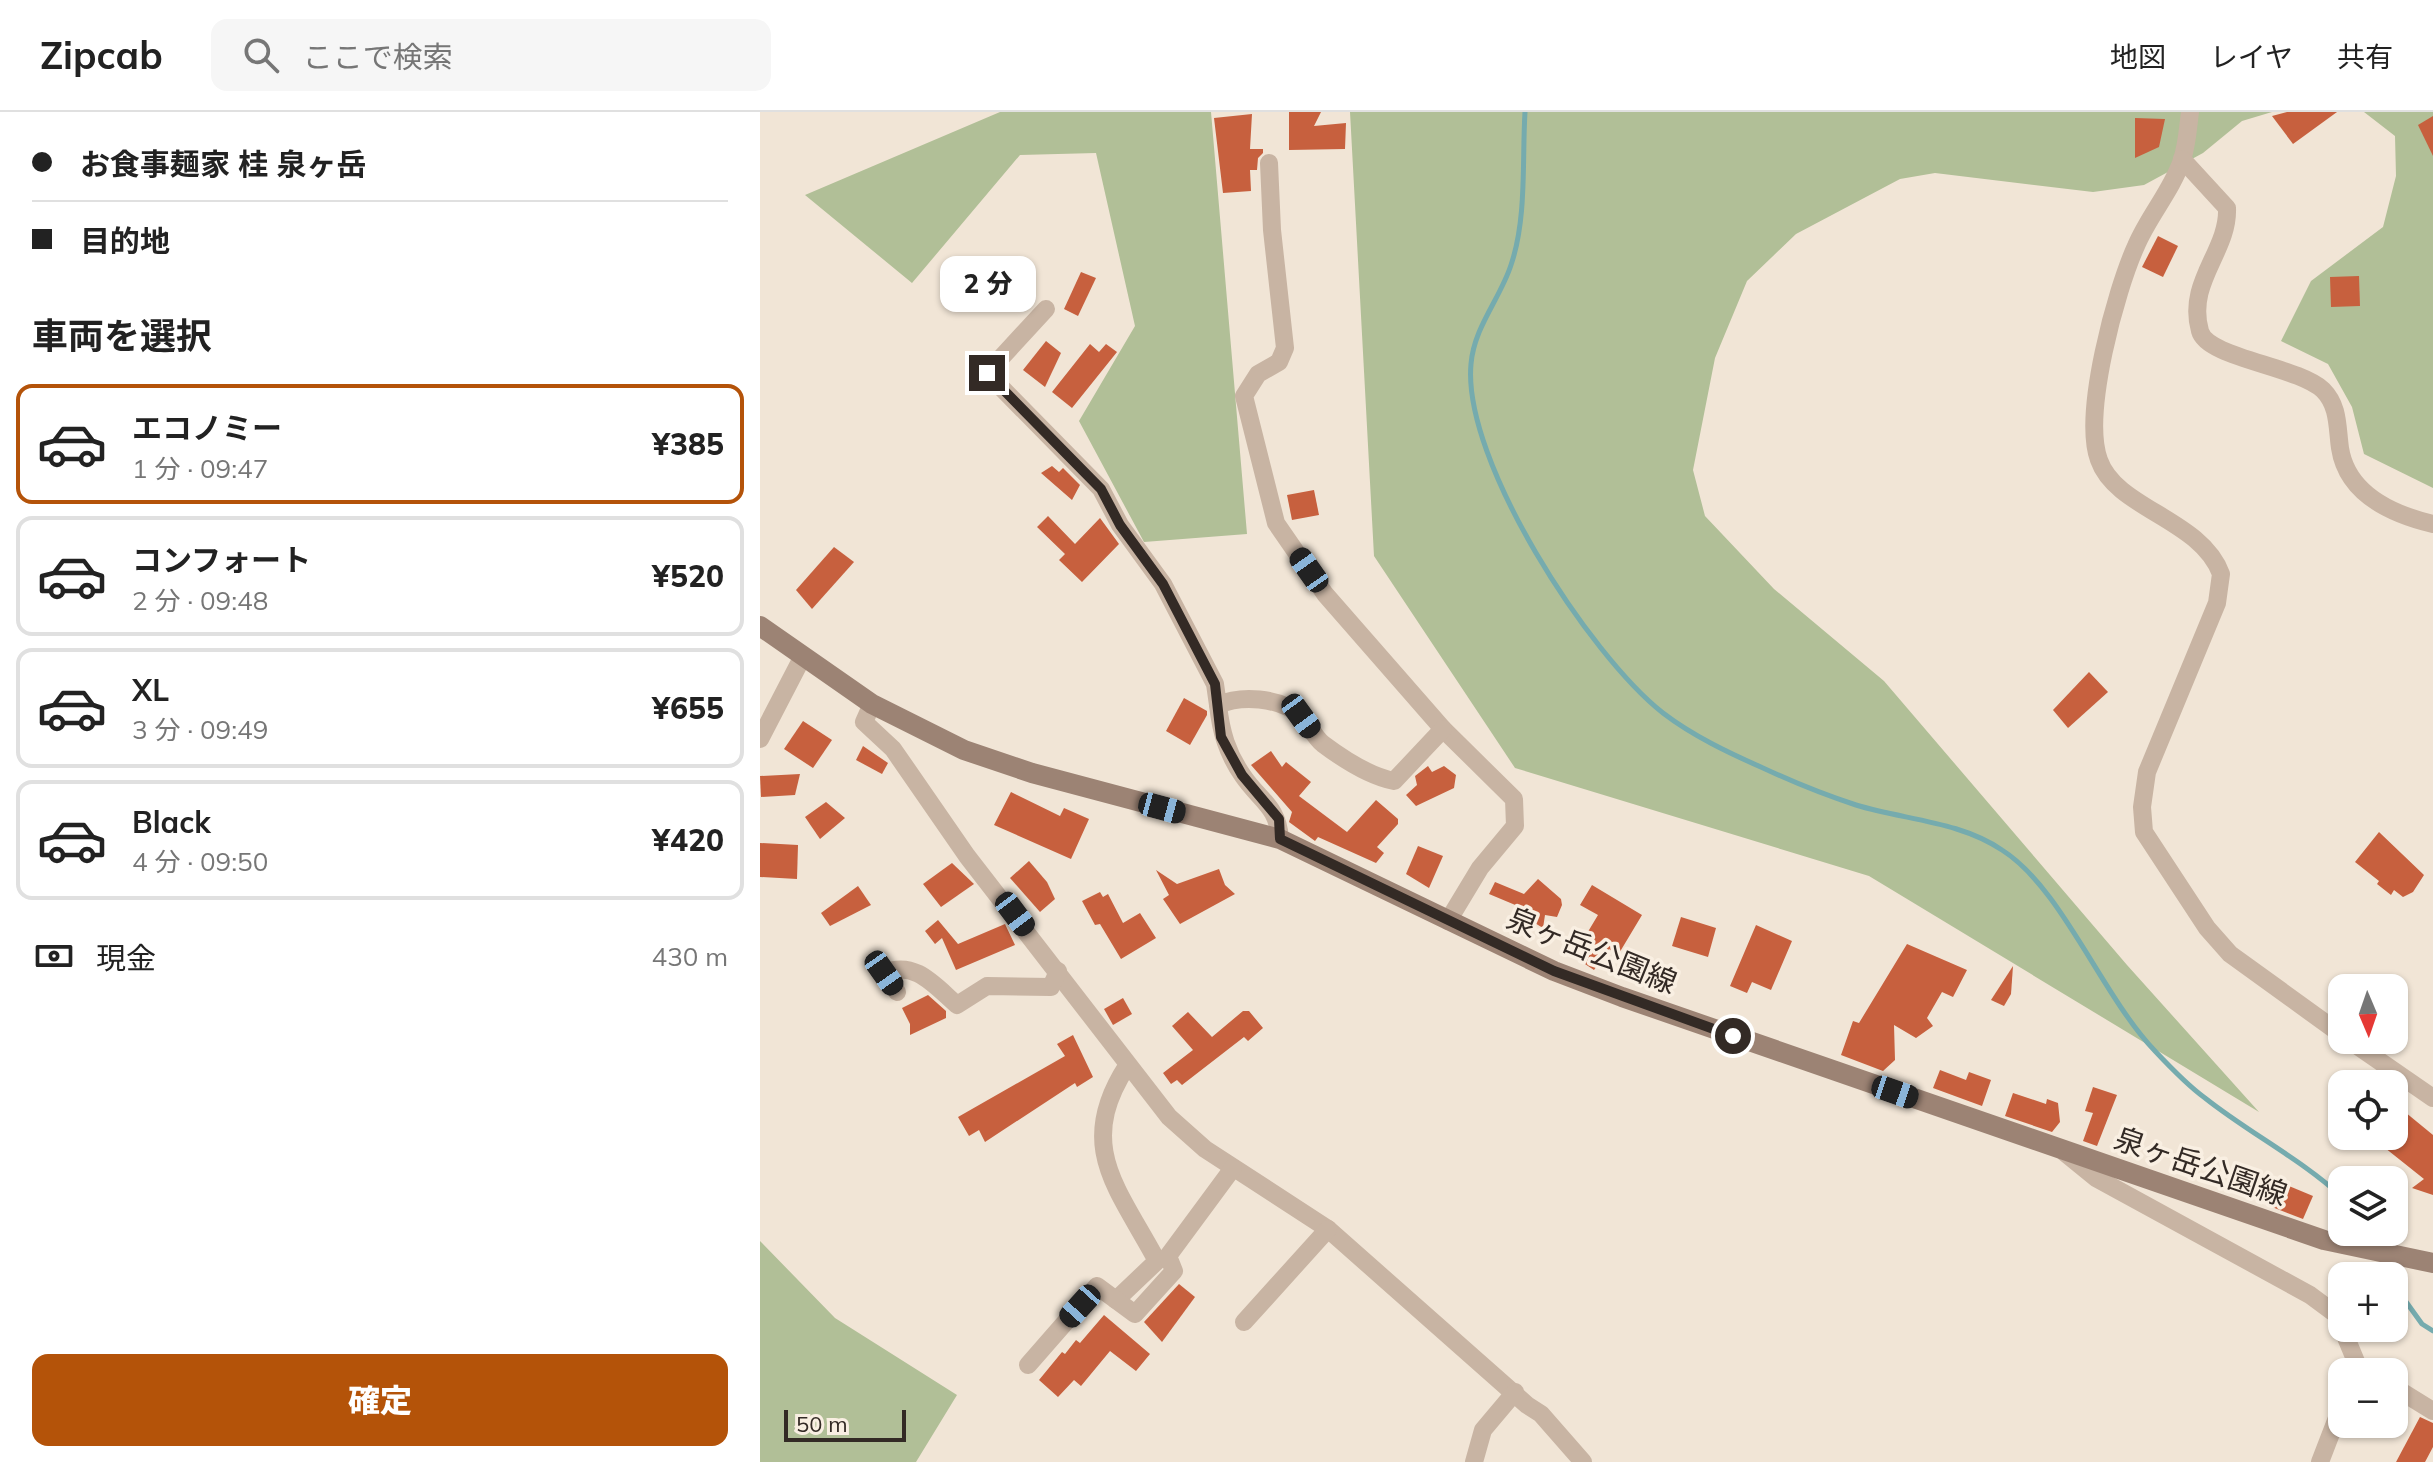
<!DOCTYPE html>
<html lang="ja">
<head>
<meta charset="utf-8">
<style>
  body { margin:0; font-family:Mulish,"Noto Sans JP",sans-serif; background:#f6f6f6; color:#222; height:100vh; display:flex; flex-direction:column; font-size:30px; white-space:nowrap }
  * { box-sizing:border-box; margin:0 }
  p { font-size:26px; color:#767676 }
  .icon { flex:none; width:44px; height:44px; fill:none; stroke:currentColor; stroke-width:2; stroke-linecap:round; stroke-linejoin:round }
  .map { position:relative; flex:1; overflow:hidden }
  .details { display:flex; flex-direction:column; background:#fff; width:760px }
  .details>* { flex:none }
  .banner { display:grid; align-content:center; height:176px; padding:0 32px; background:#fff }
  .needle { width:52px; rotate:178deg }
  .tools { position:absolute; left:1568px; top:862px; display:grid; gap:16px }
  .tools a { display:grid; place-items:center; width:80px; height:80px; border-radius:16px; background:#fff; box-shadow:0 2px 6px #0004; font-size:40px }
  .scale { position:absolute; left:24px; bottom:20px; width:122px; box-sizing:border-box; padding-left:8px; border:4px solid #332a25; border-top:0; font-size:22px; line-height:28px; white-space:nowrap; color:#332a25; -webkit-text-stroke:6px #f9efe2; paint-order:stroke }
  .end { position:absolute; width:36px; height:36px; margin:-18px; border:10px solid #332a25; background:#fff; box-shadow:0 0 0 4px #fff }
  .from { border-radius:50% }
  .bubble { position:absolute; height:56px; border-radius:16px; background:#fff; box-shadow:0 2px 6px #0004; font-size:26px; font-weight:800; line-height:56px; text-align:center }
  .car { position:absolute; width:24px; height:48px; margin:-24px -12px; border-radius:10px; box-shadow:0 0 6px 2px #0007; background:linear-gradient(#222 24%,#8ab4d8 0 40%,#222 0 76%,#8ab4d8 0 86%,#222 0) }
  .banner b { display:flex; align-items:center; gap:28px; height:76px; font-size:30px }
  .banner b+b { border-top:2px solid #e0e0e0 }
  .banner i { width:20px; height:20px; background:#222 }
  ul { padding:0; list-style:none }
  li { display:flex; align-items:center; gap:24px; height:120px; margin:0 16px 12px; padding:0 16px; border:4px solid #e0e0e0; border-radius:16px }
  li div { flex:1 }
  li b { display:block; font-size:30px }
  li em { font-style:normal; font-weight:800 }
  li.selected { border-color:#b45309 }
  li>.icon { width:72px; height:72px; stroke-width:1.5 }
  h2 { padding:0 32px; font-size:36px; line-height:96px }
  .pay { display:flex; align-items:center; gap:20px; height:88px; padding:0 32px; font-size:30px }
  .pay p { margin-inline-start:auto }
  .cta { display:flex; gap:16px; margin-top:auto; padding:16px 32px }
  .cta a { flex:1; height:92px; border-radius:16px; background:#b45309; color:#fff; font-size:32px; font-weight:800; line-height:92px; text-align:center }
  header { display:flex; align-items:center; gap:48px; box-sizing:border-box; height:112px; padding:0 40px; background:#fff; border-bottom:2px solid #e0e0e0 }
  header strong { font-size:38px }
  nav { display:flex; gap:44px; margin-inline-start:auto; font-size:28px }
  .search { width:560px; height:72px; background:#f6f6f6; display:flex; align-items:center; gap:20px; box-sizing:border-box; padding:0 28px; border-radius:16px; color:#767676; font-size:30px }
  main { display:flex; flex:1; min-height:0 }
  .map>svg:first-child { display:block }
  .green { fill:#b1bf97 }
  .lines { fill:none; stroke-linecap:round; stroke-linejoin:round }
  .stream { stroke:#75abae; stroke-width:5 }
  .building { fill:#c7603e }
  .minor { stroke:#c8b4a3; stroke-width:18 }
  .secondary { stroke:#9c8374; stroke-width:20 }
  .route { stroke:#332a25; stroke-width:10 }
  .labels { text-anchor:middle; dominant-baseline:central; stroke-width:7; stroke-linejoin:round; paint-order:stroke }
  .street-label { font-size:30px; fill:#332a25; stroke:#f9efe2 }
</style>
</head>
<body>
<header>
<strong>Zipcab</strong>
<div class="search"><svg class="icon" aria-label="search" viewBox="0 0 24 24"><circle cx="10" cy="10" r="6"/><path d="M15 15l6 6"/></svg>ここで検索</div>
<nav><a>地図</a><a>レイヤ</a><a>共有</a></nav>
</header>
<main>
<section class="details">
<div class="banner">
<b><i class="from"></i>お食事麺家 桂 泉ヶ岳</b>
<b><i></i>目的地</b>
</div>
<h2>車両を選択</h2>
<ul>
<li class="selected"><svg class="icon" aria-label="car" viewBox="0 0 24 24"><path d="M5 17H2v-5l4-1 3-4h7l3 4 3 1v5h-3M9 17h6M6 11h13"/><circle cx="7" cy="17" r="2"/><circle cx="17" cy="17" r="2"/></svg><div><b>エコノミー</b><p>1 分 · 09:47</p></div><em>¥385</em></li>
<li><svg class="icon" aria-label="car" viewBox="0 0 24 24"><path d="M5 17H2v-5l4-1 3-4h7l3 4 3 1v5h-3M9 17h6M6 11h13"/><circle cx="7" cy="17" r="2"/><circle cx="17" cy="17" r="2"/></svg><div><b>コンフォート</b><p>2 分 · 09:48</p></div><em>¥520</em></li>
<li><svg class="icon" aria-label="car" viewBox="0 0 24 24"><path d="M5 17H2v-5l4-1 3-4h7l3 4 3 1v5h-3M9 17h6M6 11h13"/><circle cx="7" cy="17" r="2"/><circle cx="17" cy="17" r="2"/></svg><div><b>XL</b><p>3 分 · 09:49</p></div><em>¥655</em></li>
<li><svg class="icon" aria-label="car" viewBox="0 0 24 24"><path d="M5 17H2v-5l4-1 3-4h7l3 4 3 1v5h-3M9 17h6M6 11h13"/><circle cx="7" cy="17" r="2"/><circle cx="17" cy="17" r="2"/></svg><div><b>Black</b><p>4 分 · 09:50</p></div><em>¥420</em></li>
</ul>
<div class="pay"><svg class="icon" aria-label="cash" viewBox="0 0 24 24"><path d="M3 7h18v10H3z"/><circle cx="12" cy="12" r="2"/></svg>現金<p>430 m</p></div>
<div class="cta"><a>確定</a></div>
</section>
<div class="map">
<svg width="1673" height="1350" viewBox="0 0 1673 1350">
  <rect width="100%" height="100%" fill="#f1e5d6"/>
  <!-- green -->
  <g class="green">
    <polygon points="240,0 451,0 487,422 384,430 319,309 375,214 336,41 260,43 152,171 45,83"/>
    <polygon points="590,0 1512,0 1482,9 1443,41 1384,73 1333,80 1175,61 1140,67 1036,122 987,169 955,246 933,358 945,404 1014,477 1124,569 1367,853 1499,1000 1109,764 755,656 614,444"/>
    <polygon points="1604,0 1673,0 1673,376 1604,342 1592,295 1568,252 1521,229 1551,169 1623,115 1636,64 1635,24"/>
    <polygon points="0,1129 75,1206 197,1283 156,1350 0,1350"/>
  </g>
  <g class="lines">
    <!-- stream -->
    <g class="stream">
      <path d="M765,0c-3,49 2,106 -14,153 -11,34 -37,62 -40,99 -9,96 118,291 192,349 30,23 66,40 100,55 30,14 62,27 93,37 49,15 103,16 146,45 60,38 100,146 153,201 15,16 32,34 50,47 44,35 96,61 137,99"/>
      <polyline points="1613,1120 1618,1133"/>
      <polyline points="1624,1146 1631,1164"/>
      <polyline points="1634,1173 1662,1212 1673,1219"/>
    </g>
  </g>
  <!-- building -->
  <g class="building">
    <polygon points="529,0 561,0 554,14 586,11 585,37 529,38"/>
    <polygon points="1527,0 1577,0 1533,32 1512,4"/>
    <polygon points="492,2 490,37 503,37 503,41 498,46 497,58 490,58 491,79 463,81 454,6"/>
    <polygon points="1673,4 1673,44 1658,13"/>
    <polygon points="1375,6 1405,7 1399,35 1375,46"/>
    <polygon points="1398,124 1418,134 1403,165 1382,155"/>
    <polygon points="321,160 336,166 318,204 304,197"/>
    <polygon points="1599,164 1600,194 1571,195 1570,165"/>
    <polygon points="286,229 301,241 285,275 263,258"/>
    <polygon points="330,232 339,240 346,232 357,240 312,296 292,280"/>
    <polygon points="292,354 299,360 303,356 320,373 312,388 281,361"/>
    <polygon points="554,378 559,403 532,408 527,383"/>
    <polygon points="288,404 315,432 340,406 359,432 322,470 299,448 305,442 277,415"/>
    <polygon points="74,435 94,450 52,497 36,478"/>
    <polygon points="1329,560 1348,580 1308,616 1293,598"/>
    <polygon points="424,586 447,599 447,603 430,633 406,619"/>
    <polygon points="43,609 72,628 53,656 24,637"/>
    <polygon points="103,634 128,651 122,662 96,648"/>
    <polygon points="511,639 522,655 526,650 551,670 539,684 587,720 616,688 638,707 638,712 617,735 624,741 616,751 558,725 555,729 529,710 532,700 491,653"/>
    <polygon points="668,654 672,660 684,654 696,663 694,676 656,694 646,683 657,673 655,664"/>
    <polygon points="40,662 35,683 1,685 0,664"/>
    <polygon points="251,680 300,704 304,696 329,707 311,747 234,713"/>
    <polygon points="66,690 85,706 60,727 45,705"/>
    <polygon points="1619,720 1664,763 1653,780 1643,785 1634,778 1631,783 1617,772 1619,769 1595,750"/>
    <polygon points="0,731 38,733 37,767 0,765"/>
    <polygon points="658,734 683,744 669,776 646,762"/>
    <polygon points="269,749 287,770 295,787 280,800 250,766"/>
    <polygon points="192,751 214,772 181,795 163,772"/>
    <polygon points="459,757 465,773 475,782 420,812 403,787 409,783 396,758 417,772"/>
    <polygon points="778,767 801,787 802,793 797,805 785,803 783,816 763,804 767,798 729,782 735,770 764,782"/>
    <polygon points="832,773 882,803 858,843 849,837 834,858 819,848 833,828 826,823 838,803 820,793"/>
    <polygon points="98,774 111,793 70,814 61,801"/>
    <polygon points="340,780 343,785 348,782 363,811 380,801 396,826 361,847 340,812 335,813 322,789"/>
    <polygon points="921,805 956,816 948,845 912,834"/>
    <polygon points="178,808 198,832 245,812 255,833 196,858 182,826 175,832 165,819"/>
    <polygon points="996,813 1032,829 1011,878 992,870 987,881 970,874"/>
    <polygon points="1147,832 1207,858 1193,885 1182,880 1167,906 1173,914 1156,926 1134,913 1135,948 1123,959 1081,943 1093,909 1099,911"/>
    <polygon points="1253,854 1251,882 1244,894 1231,888"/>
    <polygon points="168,883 186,899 186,906 150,923 150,912 142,896"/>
    <polygon points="363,886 372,902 353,913 344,897"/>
    <polygon points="483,899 489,899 503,916 488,929 484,925 422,973 417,968 411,972 403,961 433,938 412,914 428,900 452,925"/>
    <polygon points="313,923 333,965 317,975 315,971 225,1030 219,1018 209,1024 198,1005 305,944 297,932"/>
    <polygon points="1180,958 1206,968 1209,960 1231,968 1222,994 1173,976"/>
    <polygon points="1333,975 1357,983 1337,1034 1323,1029 1333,1001 1325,999"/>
    <polygon points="1253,981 1286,992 1287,987 1298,991 1300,1010 1292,1020 1245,1004"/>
    <polygon points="1634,991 1673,1023 1673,1083 1652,1076 1664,1067 1610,1024 1634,1024"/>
    <polygon points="1522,1071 1553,1084 1543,1107 1512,1095"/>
    <polygon points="419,1172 435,1185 402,1230 384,1210"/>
    <polygon points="344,1203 390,1242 376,1259 350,1239 321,1274 314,1268 298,1285 279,1268 302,1240 305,1242 316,1228 320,1231"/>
    <polygon points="1660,1305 1673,1311 1673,1335 1665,1350 1636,1350"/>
  </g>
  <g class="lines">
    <!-- minor -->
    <g class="minor">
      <path d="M1430,0c-2,16 -3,33 -8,48 -10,30 -34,57 -46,86 -20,44 -54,168 -37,214 17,49 102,59 122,114l-4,29 -70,169 -5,35 2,25 63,96 23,26 112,81"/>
      <path d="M1422,47l45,49c2,43 -41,74 -27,123 7,27 97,35 123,59 16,16 14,37 17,58 7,46 51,66 93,76"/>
      <polyline points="509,51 512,118 525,236 519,250 498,262 484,284 516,411 565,482 683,617 754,687 755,714 720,756 688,809"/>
      <polyline points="286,197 227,261 341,377 360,413 403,472 455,572 458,593"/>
      <polyline points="112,592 104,610 133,637 207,744 409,1005 445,1037 568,1117 767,1293 781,1302 823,1350"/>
      <polyline points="0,627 42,546"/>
      <path d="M520,727c-2,-33 -20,-38 -37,-63 -16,-23 -22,-44 -25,-71 23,-10 60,-8 82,10 9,8 13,21 23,29 20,15 46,32 71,37l49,-52"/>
      <path d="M137,880l-13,-19c31,-13 50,12 73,32l30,-19 64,1 7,-16"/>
      <polyline points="1589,928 1673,986"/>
      <polyline points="1304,1040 1336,1066 1550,1183 1577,1203 1582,1215"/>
      <path d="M356,1188l41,-39c-39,-73 -82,-115 -30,-195"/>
      <polyline points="484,1210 568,1117"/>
      <polyline points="1582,1216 1597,1252 1609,1260"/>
      <polyline points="268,1253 337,1174 375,1202 414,1159 408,1144 473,1056"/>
      <polyline points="1634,1275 1673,1299"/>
      <polyline points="714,1350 723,1318 755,1280"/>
      <polyline points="1560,1350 1582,1293"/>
    </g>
    <!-- secondary -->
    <polyline class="secondary" points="0,514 112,592 204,638 272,661 520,727 794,859 862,885 1564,1128 1673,1151"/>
  </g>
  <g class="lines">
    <!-- route -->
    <polyline class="route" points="227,261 341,377 360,413 403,472 455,572 461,625 482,663 519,707 520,727 794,859 973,924"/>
  </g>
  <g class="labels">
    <!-- street labels -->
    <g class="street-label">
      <text transform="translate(832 838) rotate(22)">泉ヶ岳公園線</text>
      <text transform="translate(1441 1054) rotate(19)">泉ヶ岳公園線</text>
    </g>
  </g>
</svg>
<div class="tools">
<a><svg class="needle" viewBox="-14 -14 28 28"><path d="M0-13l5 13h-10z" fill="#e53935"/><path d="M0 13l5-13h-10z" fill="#767676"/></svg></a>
<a><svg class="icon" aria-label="locate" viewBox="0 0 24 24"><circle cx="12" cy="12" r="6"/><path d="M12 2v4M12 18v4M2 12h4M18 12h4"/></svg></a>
<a><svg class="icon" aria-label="layers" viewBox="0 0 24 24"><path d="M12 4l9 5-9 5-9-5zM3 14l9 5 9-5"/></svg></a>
<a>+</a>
<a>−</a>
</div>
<div class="scale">50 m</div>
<i class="end from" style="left:973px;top:924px"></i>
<i class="end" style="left:227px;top:261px"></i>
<div class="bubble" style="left:180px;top:144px;width:96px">2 分</div>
<i class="car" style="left:549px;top:458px;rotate:325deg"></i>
<i class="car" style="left:541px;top:604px;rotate:144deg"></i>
<i class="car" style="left:402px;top:696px;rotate:105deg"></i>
<i class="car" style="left:255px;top:802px;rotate:143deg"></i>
<i class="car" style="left:124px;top:861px;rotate:145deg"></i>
<i class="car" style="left:1135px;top:980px;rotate:109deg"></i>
<i class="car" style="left:320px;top:1194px;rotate:222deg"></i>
</div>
</main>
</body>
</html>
